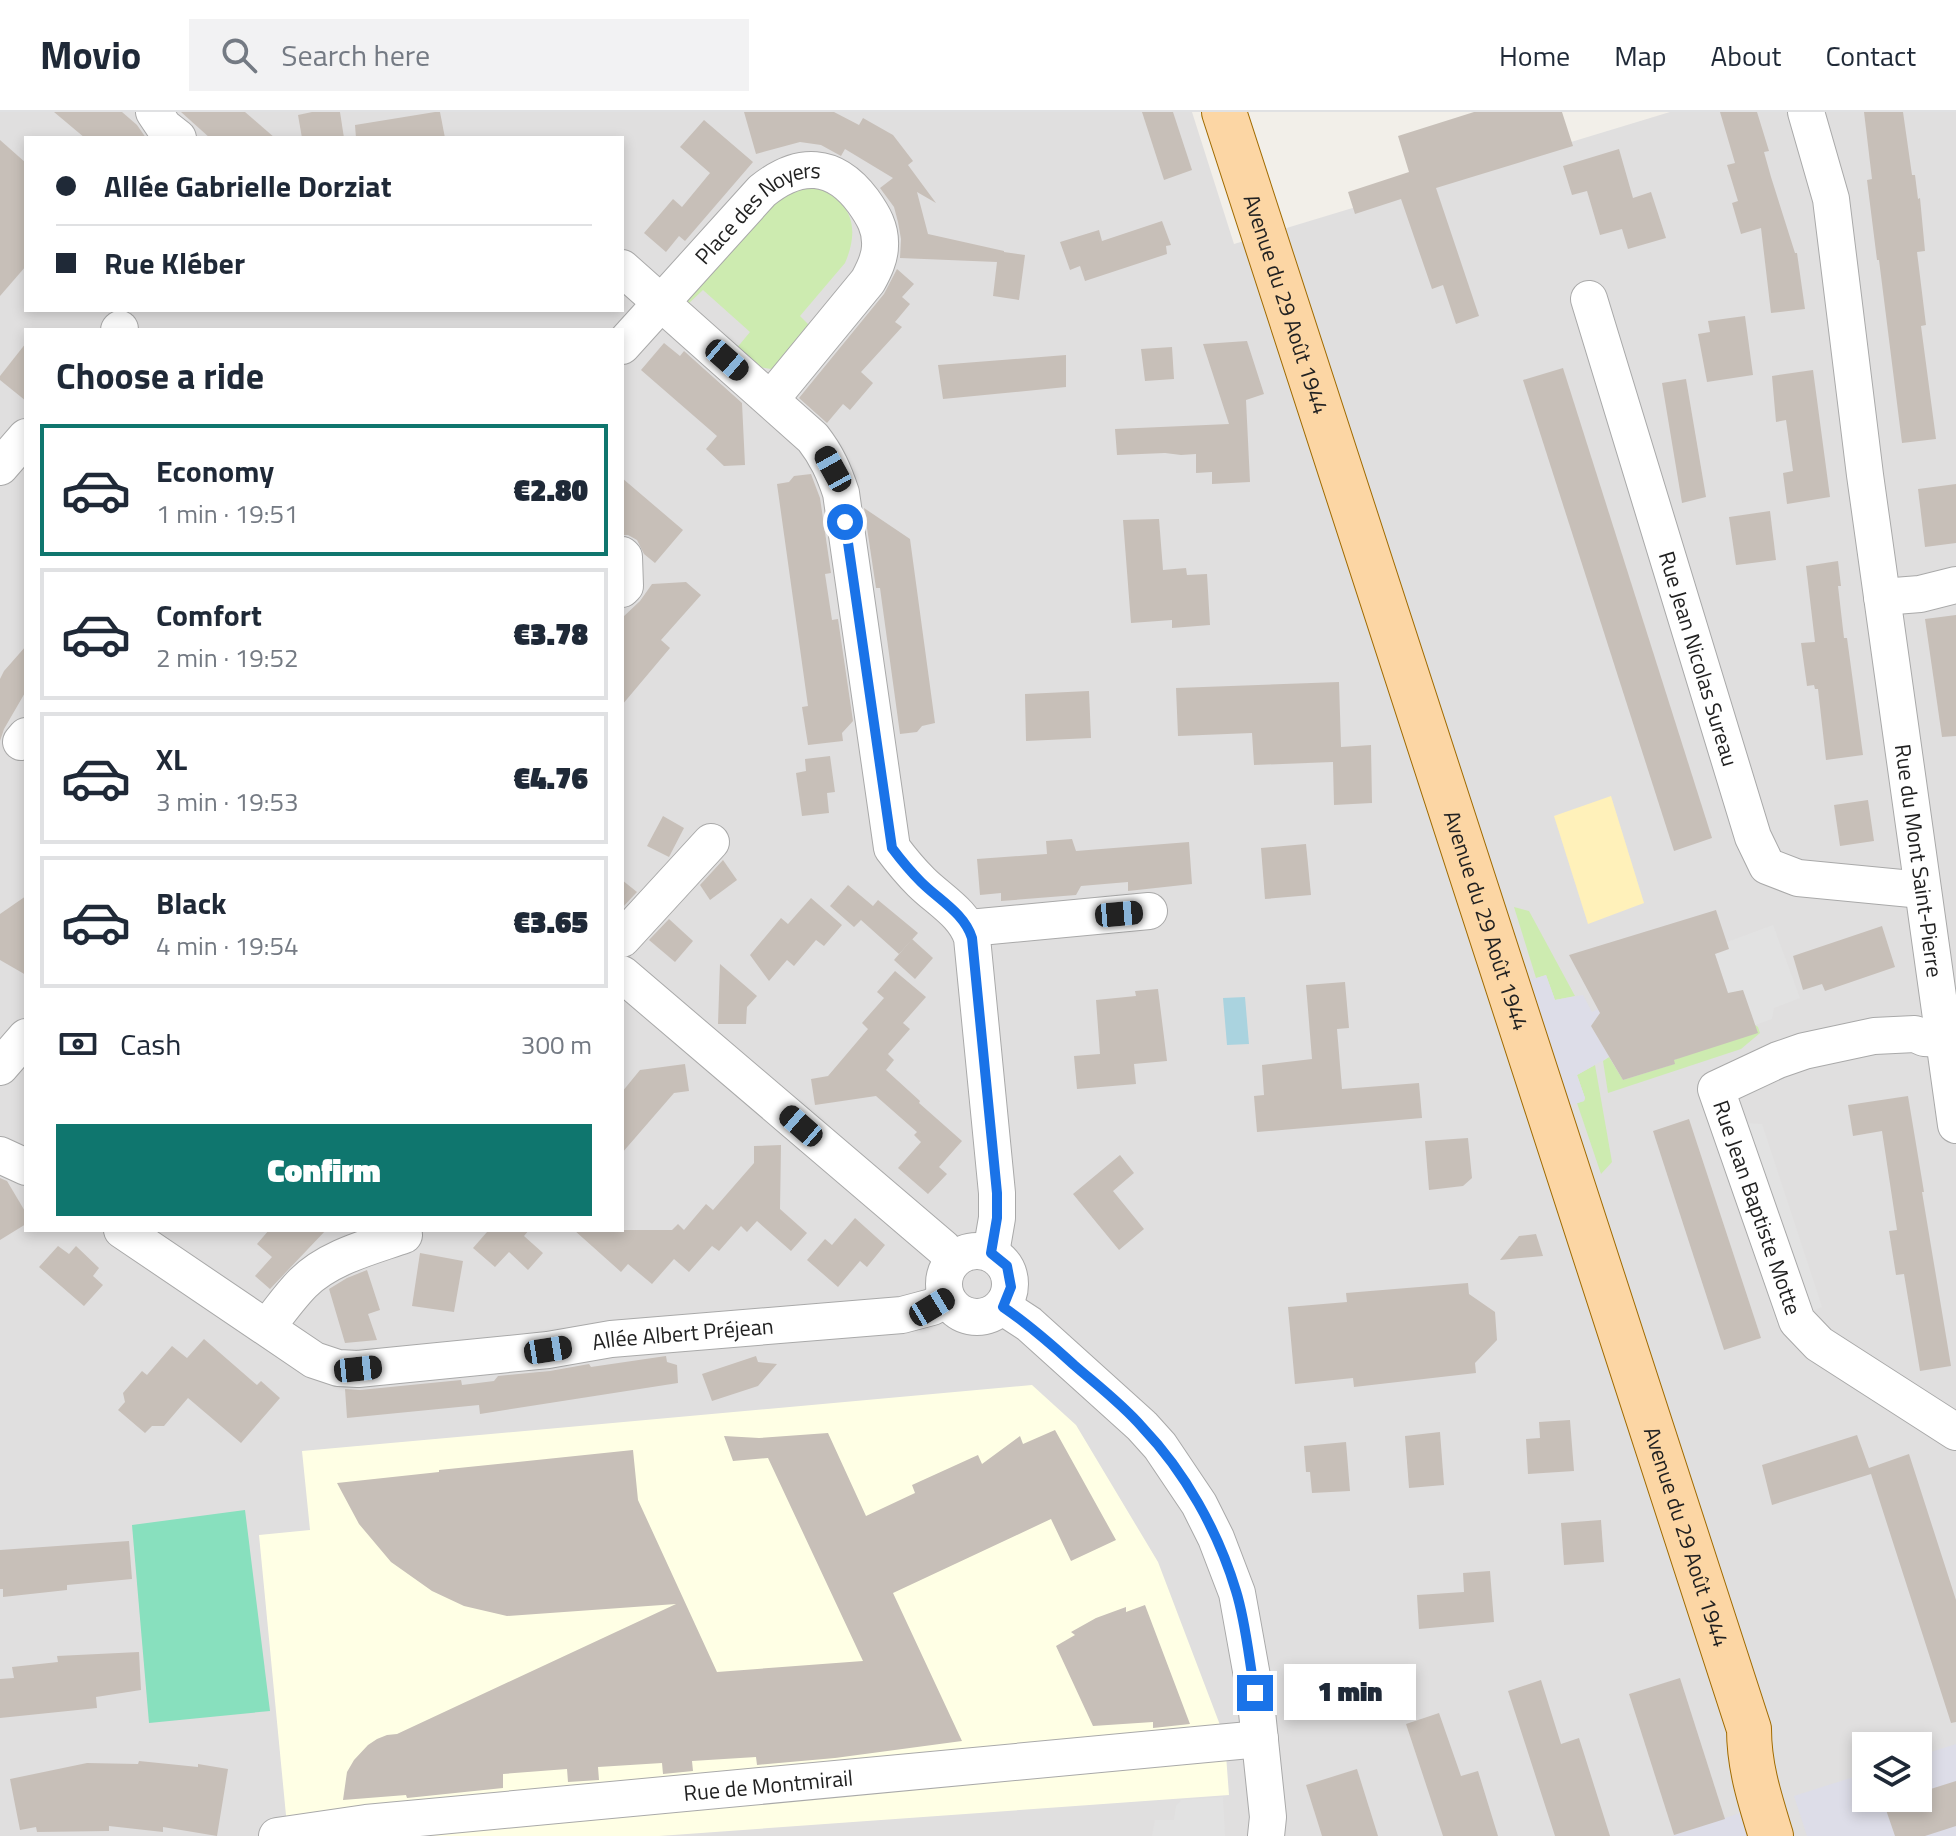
<!DOCTYPE html>
<html lang="en">
<head>
<meta charset="utf-8">
<style>
  body { margin:0; font-family:"Titillium Web",sans-serif; background:#f2f2f3; color:#1f2937; height:100vh; display:flex; flex-direction:column; font-size:30px; white-space:nowrap }
  * { box-sizing:border-box; margin:0 }
  p { font-size:26px; color:#747a83 }
  .icon { flex:none; width:44px; height:44px; fill:none; stroke:currentColor; stroke-width:2; stroke-linecap:round; stroke-linejoin:round }
  .map { position:relative; flex:1; overflow:hidden }
  .drawer { position:absolute; left:24px; top:216px; width:600px; height:904px; display:flex; flex-direction:column; background:#fff; border-radius:0px; box-shadow:0 4px 12px #0003 }
  .drawer>* { flex:none }
  .hud { position:absolute; left:24px; top:24px; width:600px; height:176px; border-radius:0px; box-shadow:0 4px 12px #0003; display:grid; align-content:center; height:176px; padding:0 32px; background:#fff }
  .fabs { position:absolute; left:1852px; top:1620px; display:grid; gap:16px }
  .fabs a { display:grid; place-items:center; width:80px; height:80px; border-radius:0px; background:#fff; box-shadow:0 4px 12px #0003; font-size:40px }
  .end { position:absolute; width:36px; height:36px; margin:-18px; border:10px solid #1a73e8; background:#fff; box-shadow:0 0 0 4px #fff }
  .from { border-radius:50% }
  .bubble { position:absolute; height:56px; border-radius:0px; background:#fff; box-shadow:0 4px 12px #0003; font-size:26px; font-weight:800; line-height:56px; text-align:center }
  .car { position:absolute; width:24px; height:48px; margin:-24px -12px; border-radius:10px; box-shadow:0 0 6px 2px #0007; background:linear-gradient(#222 24%,#8ab4d8 0 40%,#222 0 76%,#8ab4d8 0 86%,#222 0) }
  .hud b { display:flex; align-items:center; gap:28px; height:76px; font-size:30px }
  .hud b+b { border-top:2px solid #e0e1e3 }
  .hud i { width:20px; height:20px; background:#1f2937 }
  ul { padding:0; list-style:none }
  li { display:flex; align-items:center; gap:24px; height:132px; margin:0 16px 12px; padding:0 16px; border:4px solid #e0e1e3; border-radius:0px }
  li div { flex:1 }
  li b { display:block; font-size:30px }
  li em { font-style:normal; font-weight:800 }
  li.selected { border-color:#0f766e }
  li>.icon { width:72px; height:72px; stroke-width:1.5 }
  h2 { padding:0 32px; font-size:36px; line-height:96px }
  .pay { display:flex; align-items:center; gap:20px; height:88px; padding:0 32px; font-size:30px }
  .pay p { margin-inline-start:auto }
  .cta { display:flex; gap:16px; margin-top:auto; padding:16px 32px }
  .cta a { flex:1; height:92px; border-radius:0px; background:#0f766e; color:#fff; font-size:32px; font-weight:800; line-height:92px; text-align:center }
  header { display:flex; align-items:center; gap:48px; box-sizing:border-box; height:112px; padding:0 40px; background:#fff; border-bottom:2px solid #e0e1e3 }
  header strong { font-size:38px }
  nav { display:flex; gap:44px; margin-inline-start:auto; font-size:28px }
  .search { width:560px; height:72px; background:#f2f2f3; display:flex; align-items:center; gap:20px; box-sizing:border-box; padding:0 28px; border-radius:0px; color:#747a83; font-size:30px }
  .map>svg:first-child { display:block }
  .residential { fill:#e0dfdf; fill-rule:evenodd }
  .education { fill:#ffffe5 }
  .grass { fill:#cdebb0 }
  .sand { fill:#fff1ba }
  .pitch { fill:#88e0be }
  .parking { fill:#e2e2e2 }
  .plaza { fill:#dddde8 }
  .water { fill:#aad3df }
  .building { fill:#c7bfb8 }
  .lines { fill:none; stroke-linecap:round; stroke-linejoin:round }
  .minor-casing { stroke:#a9a9a9; stroke-width:38 }
  .major-casing { stroke:#a06b00; stroke-width:46 }
  .minor { stroke:#fff; stroke-width:36 }
  .major { stroke:#fcd6a4; stroke-width:44 }
  .route { stroke:#1a73e8; stroke-width:10 }
  .labels { text-anchor:middle; dominant-baseline:central; stroke-width:6; stroke-linejoin:round; paint-order:stroke }
  .street-label { font-size:22px; fill:#222; stroke:#fff }
</style>
</head>
<body>
<header>
<strong>Movio</strong>
<div class="search"><svg class="icon" aria-label="search" viewBox="0 0 24 24"><circle cx="10" cy="10" r="6"/><path d="M15 15l6 6"/></svg>Search here</div>
<nav><a>Home</a><a>Map</a><a>About</a><a>Contact</a></nav>
</header>
<div class="map">
<svg width="1956" height="1724" viewBox="0 0 1956 1724">
  <rect width="100%" height="100%" fill="#f2efe9"/>
  <!-- residential -->
  <path class="residential" d="M0,0h1192l42,132 436,-132h286v1724h-1956zM26,26h596v172h-596zM26,218h596v900h-596zM1866,1634h52v52h-52z"/>
  <!-- education -->
  <polygon class="education" points="1032,1273 1076,1313 1158,1450 1220,1613 1226,1643 1229,1683 659,1724 288,1724 259,1423 310,1418 302,1339"/>
  <!-- grass -->
  <g class="grass">
    <path d="M813,74c38,14 48,40 32,77l-45,53 11,11 -31,36 -9,6 -13,-2 -22,-18 14,-17 -47,-42 -17,16 -9,-15 36,-18 43,-55 23,-23z"/>
    <polygon points="1514,795 1529,799 1575,884 1555,888 1546,863 1536,866"/>
    <polygon points="1755,913 1758,915 1760,921 1741,937 1608,981 1603,949 1609,945 1623,968 1674,952 1674,948"/>
    <polygon points="1595,953 1612,1050 1601,1062 1577,991 1584,989 1585,986 1577,963"/>
  </g>
  <!-- sand -->
  <polygon class="sand" points="1611,684 1644,791 1588,812 1554,704"/>
  <!-- pitch -->
  <polygon class="pitch" points="245,1398 270,1599 149,1611 132,1413"/>
  <!-- parking -->
  <g class="parking">
    <polygon points="1773,813 1800,886 1774,896 1772,907 1755,913 1743,879 1728,881 1715,842 1729,837 1727,830"/>
    <polygon points="1711,1009 1762,1012 1822,1195 1777,1213"/>
    <polygon points="1223,1685 1225,1724 1152,1724 1155,1708 1174,1708 1176,1694 1181,1688"/>
  </g>
  <!-- plaza -->
  <g class="plaza">
    <polygon points="1546,863 1555,888 1583,883 1592,900 1598,897 1600,901 1591,914 1609,945 1577,963 1585,986 1584,989 1566,995 1525,870"/>
    <polygon points="1956,1632 1956,1724 1807,1724 1794,1684 1866,1661 1866,1686 1918,1686 1918,1644"/>
    <polygon points="1752,1697 1761,1724 1672,1724"/>
  </g>
  <!-- water -->
  <polygon class="water" points="1245,885 1249,932 1227,933 1223,886"/>
  <!-- building -->
  <g class="building">
    <polygon points="54,0 122,0 137,13 146,26 85,26"/>
    <polygon points="181,0 245,0 275,26 210,26"/>
    <polygon points="312,0 340,0 344,26 302,26 298,3"/>
    <polygon points="435,0 440,0 445,26 356,26 355,13"/>
    <polygon points="744,0 834,0 859,13 863,6 893,23 913,49 908,53 936,91 917,80 928,122 1004,139 1004,140 1025,143 1019,188 993,184 997,150 900,146 901,127 898,110 894,95 880,76 893,66 845,37 841,44 821,33 800,30 756,42"/>
    <polygon points="1142,0 1173,0 1192,58 1164,68"/>
    <polygon points="1474,0 1562,0 1573,34 1436,76 1479,204 1456,212 1443,173 1432,177 1401,87 1355,102 1348,80 1409,60 1398,24"/>
    <polygon points="1720,0 1757,0 1769,39 1764,40 1771,65 1795,141 1797,141 1805,197 1771,201 1761,116 1741,122 1732,91 1738,89 1727,53 1735,51"/>
    <polygon points="1864,0 1903,0 1912,63 1915,63 1918,87 1920,86 1925,139 1917,140 1926,213 1921,214 1936,327 1902,331 1879,148 1877,148 1867,68 1872,67"/>
    <polygon points="704,8 753,50 685,129 679,124 666,140 644,121 673,87 682,95 710,61 680,35"/>
    <polygon points="0,28 26,51 26,154 0,184"/>
    <polygon points="1619,37 1633,86 1651,80 1666,126 1628,137 1622,117 1600,123 1587,79 1572,83 1563,54"/>
    <polygon points="1162,109 1171,133 1166,134 1167,142 1085,169 1080,154 1070,158 1060,130 1099,118 1102,129"/>
    <polygon points="897,157 914,172 902,185 910,192 895,210 902,215 861,260 873,271 850,298 843,292 827,311 799,286 884,182"/>
    <polygon points="1745,204 1753,263 1707,270 1698,222 1710,220 1708,209"/>
    <polygon points="1247,229 1264,282 1246,288 1250,370 1212,372 1212,360 1196,361 1196,342 1181,343 1165,341 1117,343 1115,317 1229,312 1203,232"/>
    <polygon points="26,231 26,289 0,268 0,264"/>
    <polygon points="664,231 680,244 684,239 742,291 745,353 724,354 706,337 717,324 641,258"/>
    <polygon points="1172,235 1174,267 1145,269 1141,237"/>
    <polygon points="1066,243 1066,275 943,287 938,253"/>
    <polygon points="1563,256 1712,726 1674,739 1523,268"/>
    <polygon points="1813,258 1830,385 1787,392 1783,361 1793,359 1786,308 1776,310 1772,264"/>
    <polygon points="1686,267 1706,385 1682,391 1662,271"/>
    <polygon points="811,362 820,386 831,461 825,462 832,508 838,507 853,609 842,621 843,629 808,633 802,595 808,594 777,372 789,370 794,364"/>
    <polygon points="622,366 683,418 655,451 644,442 637,428 628,423 622,423"/>
    <polygon points="1956,372 1956,431 1925,435 1918,377"/>
    <polygon points="864,396 910,427 935,611 922,614 917,620 900,622 880,476 876,476"/>
    <polygon points="1770,399 1776,448 1736,453 1729,405"/>
    <polygon points="1159,407 1163,458 1186,456 1187,463 1207,462 1210,513 1172,516 1172,508 1131,511 1123,408"/>
    <polygon points="1838,449 1841,474 1838,474 1844,526 1847,526 1863,643 1826,648 1818,577 1815,577 1814,573 1807,574 1801,531 1815,530 1806,454"/>
    <polygon points="686,470 701,483 661,528 670,536 622,593 622,506 640,489 652,472"/>
    <polygon points="1956,503 1956,624 1942,625 1925,507"/>
    <polygon points="26,534 26,579 4,617 0,629 0,567 4,559"/>
    <polygon points="1339,570 1341,635 1371,633 1372,691 1334,693 1333,650 1254,653 1252,621 1178,624 1176,576"/>
    <polygon points="1089,579 1091,626 1026,629 1025,582"/>
    <polygon points="830,644 835,680 827,681 829,701 802,704 796,661 806,659 805,647"/>
    <polygon points="1868,688 1874,729 1840,734 1834,693"/>
    <polygon points="663,704 684,716 669,745 647,734"/>
    <polygon points="1072,727 1076,739 1189,730 1192,772 1128,779 1128,770 1081,774 1076,783 1001,789 1001,781 980,783 977,747 1047,742 1046,729"/>
    <polygon points="1306,732 1311,783 1265,787 1261,736"/>
    <polygon points="723,748 737,768 710,788 700,773"/>
    <polygon points="622,768 637,780 622,796"/>
    <polygon points="848,773 873,794 878,788 918,821 899,842 861,808 854,815 830,794"/>
    <polygon points="26,784 26,863 0,848 0,802"/>
    <polygon points="811,786 842,813 824,834 816,828 794,854 787,848 769,869 750,843 781,806 788,812"/>
    <polygon points="1716,798 1729,837 1715,842 1728,881 1743,878 1758,921 1674,948 1675,952 1623,968 1591,914 1600,901 1569,843"/>
    <polygon points="669,807 693,829 675,850 649,828"/>
    <polygon points="1882,814 1895,855 1825,879 1822,872 1803,878 1793,844"/>
    <polygon points="912,827 933,846 915,867 894,848"/>
    <polygon points="720,852 757,884 747,895 746,912 718,912"/>
    <polygon points="895,859 926,885 903,911 910,917 888,942 894,948 886,958 920,989 919,991 962,1029 939,1055 947,1062 928,1082 898,1056 921,1030 914,1023 917,1020 876,984 815,993 811,967 828,964 868,917 862,911 884,886 877,880"/>
    <polygon points="1345,870 1349,916 1337,917 1342,977 1419,971 1422,1006 1257,1020 1254,984 1264,983 1262,953 1312,947 1306,873"/>
    <polygon points="1158,877 1167,949 1134,952 1136,972 1077,977 1074,944 1100,942 1096,888 1136,884 1135,879"/>
    <polygon points="685,952 689,979 674,981 622,1041 622,980 640,958"/>
    <polygon points="1908,984 1924,1080 1922,1080 1951,1254 1920,1259 1904,1162 1896,1163 1889,1119 1897,1118 1882,1019 1853,1024 1848,993"/>
    <polygon points="1689,1007 1761,1226 1724,1238 1653,1019"/>
    <polygon points="1468,1026 1472,1066 1463,1074 1429,1078 1425,1029"/>
    <polygon points="781,1033 780,1097 807,1121 791,1139 757,1109 747,1120 741,1114 719,1139 712,1134 689,1160 674,1147 652,1172 628,1152 621,1160 574,1118 672,1118 678,1112 684,1118 706,1092 713,1098 754,1051 754,1034"/>
    <polygon points="1120,1043 1134,1061 1113,1079 1144,1117 1119,1138 1073,1082"/>
    <polygon points="0,1066 7,1069 26,1101 26,1112 0,1128"/>
    <polygon points="855,1106 885,1133 867,1155 860,1149 838,1175 807,1148 825,1127 832,1133"/>
    <polygon points="269,1118 326,1118 270,1177 255,1164 272,1145 257,1132"/>
    <polygon points="484,1118 529,1118 524,1124 543,1141 528,1158 509,1140 495,1155 473,1136 487,1120"/>
    <polygon points="1536,1122 1543,1144 1500,1148 1519,1124"/>
    <polygon points="58,1134 69,1142 76,1134 99,1156 93,1164 103,1173 84,1194 39,1155"/>
    <polygon points="420,1141 463,1149 454,1200 412,1194"/>
    <polygon points="367,1158 380,1198 368,1202 377,1228 345,1231 329,1177 347,1166"/>
    <polygon points="1468,1171 1469,1182 1495,1200 1497,1228 1475,1251 1476,1261 1354,1275 1353,1266 1295,1272 1288,1195 1347,1190 1346,1181"/>
    <polygon points="204,1227 257,1273 261,1269 280,1286 241,1331 188,1286 164,1314 152,1314 145,1321 118,1298 125,1290 123,1281 142,1259 147,1263 172,1234 187,1246"/>
    <polygon points="666,1244 667,1250 677,1253 678,1271 480,1302 479,1293 347,1306 345,1277 360,1278 461,1268 462,1273 494,1269 498,1264 550,1259 589,1252 591,1255"/>
    <polygon points="756,1244 758,1250 777,1252 758,1274 712,1289 702,1262"/>
    <polygon points="1570,1308 1574,1359 1528,1362 1526,1327 1540,1326 1539,1310"/>
    <polygon points="1055,1318 1116,1428 1071,1449 1051,1407 893,1481 962,1629 835,1646 757,1653 756,1645 692,1649 693,1659 663,1662 662,1651 598,1655 599,1668 568,1670 567,1657 503,1662 503,1676 407,1686 406,1683 343,1688 347,1660 354,1648 368,1633 377,1627 387,1623 397,1622 676,1492 507,1504 464,1494 432,1479 391,1450 359,1412 337,1371 439,1360 439,1358 633,1338 638,1388 717,1560 863,1549 768,1346 733,1349 724,1324 759,1326 828,1321 866,1404 915,1381 912,1373 978,1343 982,1352 1020,1324 1023,1332"/>
    <polygon points="1440,1320 1444,1373 1409,1376 1405,1324"/>
    <polygon points="1857,1323 1869,1356 1909,1342 1956,1488 1956,1610 1951,1611 1871,1362 1772,1393 1762,1353"/>
    <polygon points="1346,1330 1350,1379 1312,1381 1310,1360 1306,1360 1304,1334"/>
    <polygon points="1601,1408 1604,1450 1564,1453 1561,1411"/>
    <polygon points="129,1429 132,1467 67,1473 67,1478 3,1485 3,1477 0,1477 0,1438"/>
    <polygon points="1490,1459 1494,1510 1419,1517 1417,1483 1464,1480 1463,1461"/>
    <polygon points="1145,1493 1190,1612 1153,1616 1153,1610 1093,1614 1056,1534 1075,1523 1071,1520 1096,1506 1126,1495 1126,1500"/>
    <polygon points="139,1540 141,1578 96,1585 97,1596 0,1606 0,1567 14,1566 12,1555 58,1550 57,1544"/>
    <polygon points="1680,1566 1725,1707 1674,1723 1629,1582"/>
    <polygon points="1541,1568 1561,1632 1579,1626 1610,1724 1555,1724 1508,1579"/>
    <polygon points="1439,1601 1461,1664 1478,1659 1498,1724 1443,1724 1406,1612"/>
    <polygon points="139,1649 198,1655 198,1652 228,1657 217,1724 163,1715 163,1720 109,1714 109,1719 37,1720 36,1715 20,1718 10,1667 87,1651 138,1652"/>
    <polygon points="1357,1657 1378,1724 1322,1724 1306,1673"/>
    <polygon points="1956,1669 1956,1714 1925,1724 1895,1724 1884,1692 1902,1686 1918,1686 1918,1681"/>
  </g>
  <g class="lines">
    <!-- minor casing -->
    <g class="minor-casing">
      <g id="minor">
        <polyline points="154,0 164,15 178,26"/>
        <path id="s1" d="M1806,0l25,87 34,276 91,650"/>
        <path d="M622,156l191,170c14,18 21,34 28,55l51,355c9,12 18,23 29,34 18,18 43,31 51,56l25,255v25l-6,35"/>
        <path id="s2" d="M1589,187l164,538 14,29 31,12 124,12"/>
        <polyline points="119,218 120,217"/>
        <path id="s3" d="M622,234l140,-155c37,-30 72,-29 101,10 10,14 18,27 17,45 0,12 -6,24 -12,35l-97,118"/>
        <polyline points="0,355 26,325"/>
        <polyline points="622,443 624,445 625,474 622,477"/>
        <polyline points="1882,485 1920,482 1956,473"/>
        <polyline points="21,630 26,624"/>
        <polyline points="969,816 1149,799"/>
        <polyline points="622,827 711,730"/>
        <polyline points="622,862 943,1136 953,1148"/>
        <path id="s4" d="M1956,938l-13,-11 -19,-1 -9,-4 -41,2 -70,15 -26,9 -62,29 81,232 22,23 137,88"/>
        <polyline points="0,955 26,925"/>
        <polyline points="0,1043 26,1055"/>
        <path id="s5" d="M122,1118l192,130 24,8 20,1 190,-19 63,-11 291,-24 30,-8 14,-8"/>
        <circle cx="977" cy="1172" r="33"/>
        <polyline points="1003,1195 1029,1212 1142,1314 1160,1334 1199,1392 1216,1426 1237,1481 1255,1581 1268,1705 1266,1724"/>
        <path d="M267,1215c12,-15 23,-31 36,-44 26,-26 67,-36 101,-48"/>
        <path id="s6" d="M277,1724l89,-13 894,-84"/>
      </g>
    </g>
    <!-- major casing -->
    <g class="major-casing">
      <g id="major">
        <path id="s7" d="M1224,0l525,1617c0,38 11,71 22,107"/>
      </g>
    </g>
    <!-- minor -->
    <use href="#minor" class="minor"/>
    <!-- major -->
    <use href="#major" class="major"/>
  </g>
  <g class="lines">
    <!-- route -->
    <path class="route" d="M845,410l47,326c9,12 18,23 29,34 18,18 43,31 51,56l25,255v25l-6,35 16,13 4,21 -8,20c25,17 48,37 71,58 23,20 48,39 68,62 43,45 76,104 94,164 10,32 13,69 19,102"/>
  </g>
  <g class="labels">
    <!-- street labels -->
    <g class="street-label">
      <text stroke="none"><textPath href="#s3" startOffset="194">Place des Noyers</textPath></text>
      <text stroke="none"><textPath href="#s7" startOffset="202">Avenue du 29 Août 1944</textPath></text>
      <text stroke="none"><textPath href="#s2" startOffset="376">Rue Jean Nicolas Sureau</textPath></text>
      <text stroke="none"><textPath href="#s1" startOffset="758">Rue du Mont Saint-Pierre</textPath></text>
      <text stroke="none"><textPath href="#s7" startOffset="850">Avenue du 29 Août 1944</textPath></text>
      <text stroke="none"><textPath href="#s4" startOffset="380">Rue Jean Baptiste Motte</textPath></text>
      <text stroke="none"><textPath href="#s5" startOffset="604">Allée Albert Préjean</textPath></text>
      <text stroke="none"><textPath href="#s7" startOffset="1498">Avenue du 29 Août 1944</textPath></text>
      <text stroke="none"><textPath href="#s6" startOffset="494">Rue de Montmirail</textPath></text>
    </g>
  </g>
</svg>
<div class="fabs">
<a><svg class="icon" aria-label="layers" viewBox="0 0 24 24"><path d="M12 4l9 5-9 5-9-5zM3 14l9 5 9-5"/></svg></a>
</div>
<i class="end from" style="left:845px;top:410px"></i>
<i class="end" style="left:1255px;top:1581px"></i>
<div class="bubble" style="left:1284px;top:1552px;width:132px">1 min</div>
<i class="car" style="left:727px;top:248px;rotate:131deg"></i>
<i class="car" style="left:833px;top:357px;rotate:331deg"></i>
<i class="car" style="left:1119px;top:802px;rotate:85deg"></i>
<i class="car" style="left:801px;top:1014px;rotate:311deg"></i>
<i class="car" style="left:932px;top:1195px;rotate:59deg"></i>
<i class="car" style="left:548px;top:1238px;rotate:81deg"></i>
<i class="car" style="left:358px;top:1257px;rotate:84deg"></i>
<div class="hud">
<b><i class="from"></i>Allée Gabrielle Dorziat</b>
<b><i></i>Rue Kléber</b>
</div>
<section class="drawer">
<h2>Choose a ride</h2>
<ul>
<li class="selected"><svg class="icon" aria-label="car" viewBox="0 0 24 24"><path d="M5 17H2v-5l4-1 3-4h7l3 4 3 1v5h-3M9 17h6M6 11h13"/><circle cx="7" cy="17" r="2"/><circle cx="17" cy="17" r="2"/></svg><div><b>Economy</b><p>1 min · 19:51</p></div><em>€2.80</em></li>
<li><svg class="icon" aria-label="car" viewBox="0 0 24 24"><path d="M5 17H2v-5l4-1 3-4h7l3 4 3 1v5h-3M9 17h6M6 11h13"/><circle cx="7" cy="17" r="2"/><circle cx="17" cy="17" r="2"/></svg><div><b>Comfort</b><p>2 min · 19:52</p></div><em>€3.78</em></li>
<li><svg class="icon" aria-label="car" viewBox="0 0 24 24"><path d="M5 17H2v-5l4-1 3-4h7l3 4 3 1v5h-3M9 17h6M6 11h13"/><circle cx="7" cy="17" r="2"/><circle cx="17" cy="17" r="2"/></svg><div><b>XL</b><p>3 min · 19:53</p></div><em>€4.76</em></li>
<li><svg class="icon" aria-label="car" viewBox="0 0 24 24"><path d="M5 17H2v-5l4-1 3-4h7l3 4 3 1v5h-3M9 17h6M6 11h13"/><circle cx="7" cy="17" r="2"/><circle cx="17" cy="17" r="2"/></svg><div><b>Black</b><p>4 min · 19:54</p></div><em>€3.65</em></li>
</ul>
<div class="pay"><svg class="icon" aria-label="cash" viewBox="0 0 24 24"><path d="M3 7h18v10H3z"/><circle cx="12" cy="12" r="2"/></svg>Cash<p>300 m</p></div>
<div class="cta"><a>Confirm</a></div>
</section>
</div>
</body>
</html>
